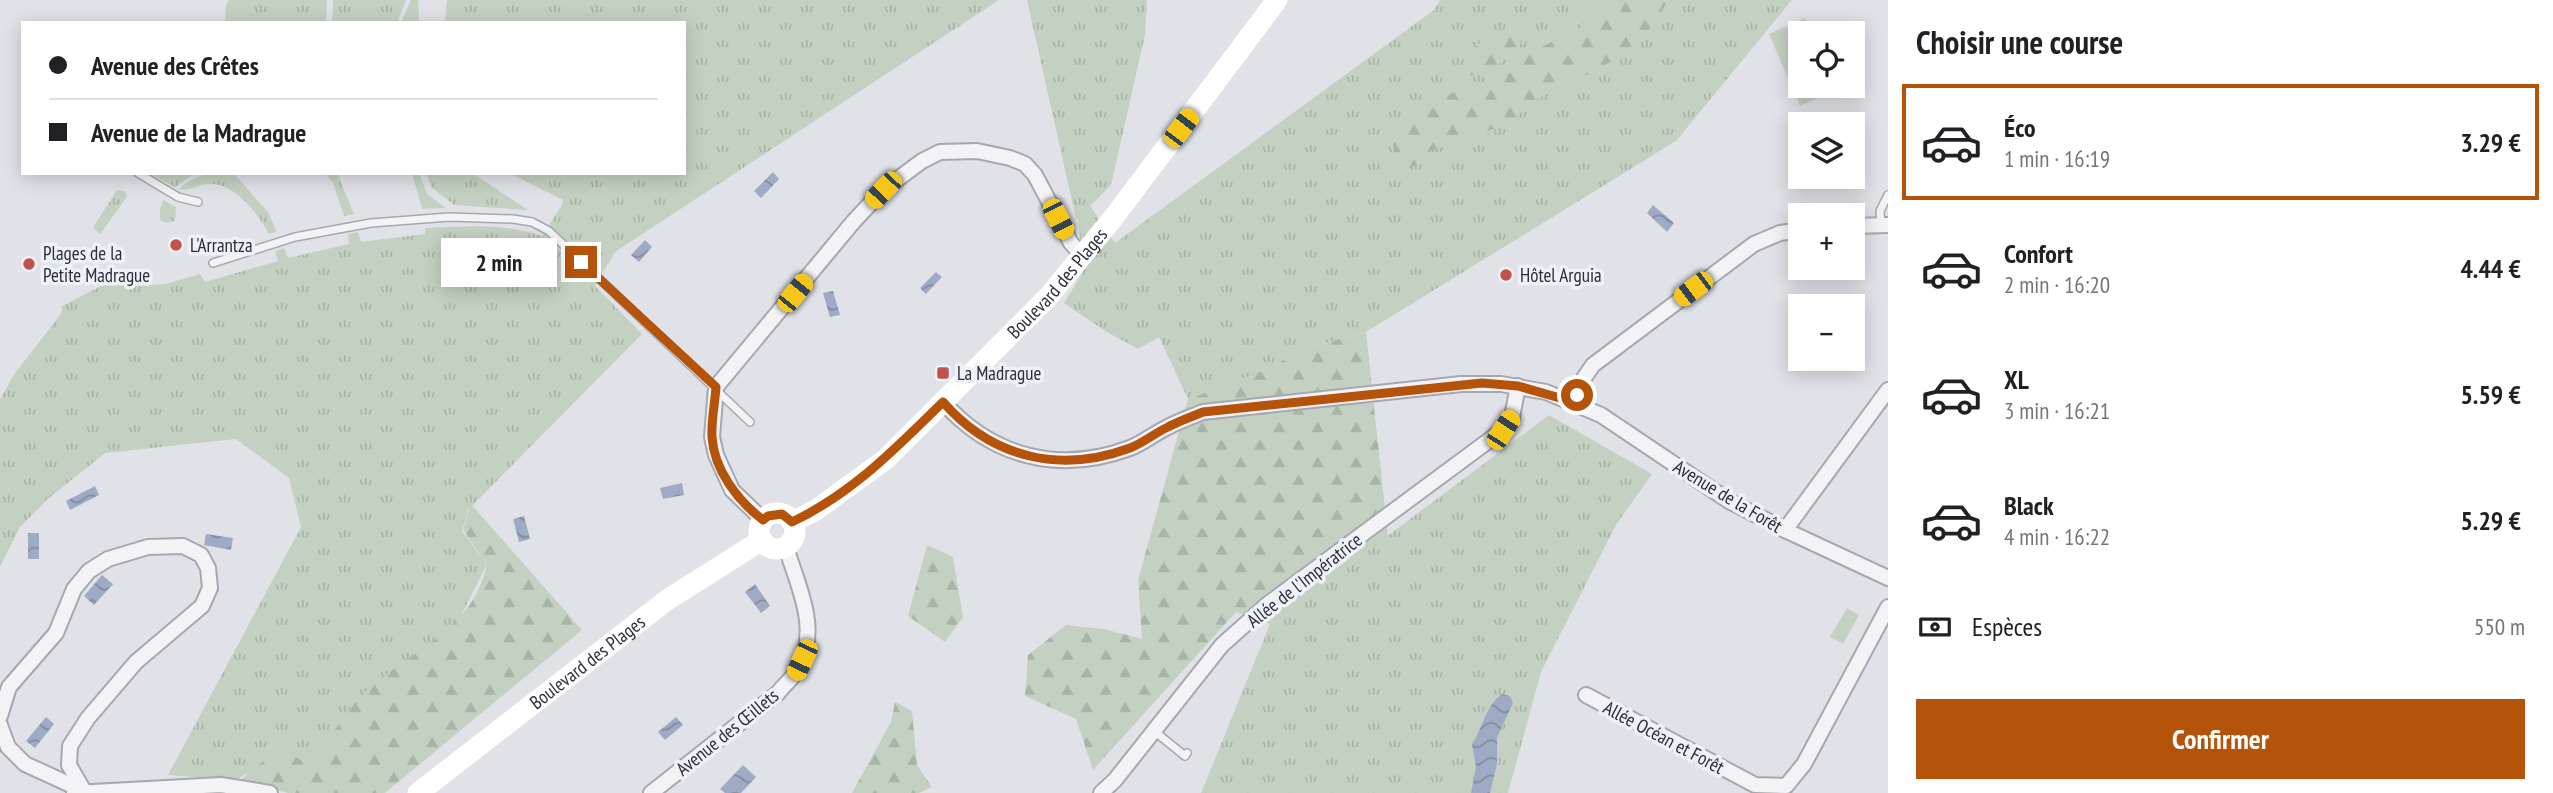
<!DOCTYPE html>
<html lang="fr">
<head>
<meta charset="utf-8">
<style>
  body { margin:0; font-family:"PT Sans Narrow",sans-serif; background:#f6f6f6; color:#202124; height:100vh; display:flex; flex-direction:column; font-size:26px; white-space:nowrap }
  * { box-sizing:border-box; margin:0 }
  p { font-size:23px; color:#757577 }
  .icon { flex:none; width:38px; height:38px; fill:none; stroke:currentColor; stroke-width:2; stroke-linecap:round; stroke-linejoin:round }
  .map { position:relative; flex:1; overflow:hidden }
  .sheet { display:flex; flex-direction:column; background:#fff; width:665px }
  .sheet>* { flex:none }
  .top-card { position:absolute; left:21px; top:21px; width:665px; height:154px; border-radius:0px; box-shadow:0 4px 18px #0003; display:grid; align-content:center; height:154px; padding:0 28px; background:#fff }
  .tools { position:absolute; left:1788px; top:21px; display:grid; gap:14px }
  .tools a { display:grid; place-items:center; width:77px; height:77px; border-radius:0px; background:#fff; box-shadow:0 4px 18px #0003; font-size:35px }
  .end { position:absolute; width:32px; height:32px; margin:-16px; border:9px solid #b45309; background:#fff; box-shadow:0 0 0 4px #fff }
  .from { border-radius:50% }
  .bubble { position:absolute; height:49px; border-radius:0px; background:#fff; box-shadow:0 4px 18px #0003; font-size:23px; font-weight:700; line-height:49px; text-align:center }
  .car { position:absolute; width:21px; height:42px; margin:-21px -10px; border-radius:9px; box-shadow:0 0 5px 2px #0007; background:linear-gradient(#f5c518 24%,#345 0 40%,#f5c518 0 76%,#345 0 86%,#f5c518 0) }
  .top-card b { display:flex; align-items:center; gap:24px; height:66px; font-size:26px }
  .top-card b+b { border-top:2px solid #e0e0e0 }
  .top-card i { width:18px; height:18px; background:#202124 }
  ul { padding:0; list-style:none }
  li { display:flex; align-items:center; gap:21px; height:116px; margin:0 14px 10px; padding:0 14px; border:4px solid transparent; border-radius:0px }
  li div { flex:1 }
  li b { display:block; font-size:26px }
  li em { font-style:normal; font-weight:700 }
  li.current { border-color:#b45309 }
  li>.icon { width:63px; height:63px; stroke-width:1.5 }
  h2 { padding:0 28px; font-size:32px; line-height:84px }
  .pay { display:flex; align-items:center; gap:18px; height:77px; padding:0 28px; font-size:26px }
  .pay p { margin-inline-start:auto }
  .button { display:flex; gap:14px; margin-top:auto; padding:14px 28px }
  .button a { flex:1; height:80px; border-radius:0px; background:#b45309; color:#fff; font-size:28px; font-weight:700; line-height:80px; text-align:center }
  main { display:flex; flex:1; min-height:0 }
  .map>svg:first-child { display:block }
  .grass { fill:url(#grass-tufts) }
  .forest { fill:url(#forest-firs) }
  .pitch { fill:#c4d1c2 }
  .water { fill:url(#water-waves) }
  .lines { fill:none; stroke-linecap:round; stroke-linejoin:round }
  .lane-casing { stroke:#a6a8b1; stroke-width:10 }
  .street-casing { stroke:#a6a8b1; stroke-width:18 }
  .lane { stroke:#f3f3f6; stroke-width:7 }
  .street { stroke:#f3f3f6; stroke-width:14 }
  .secondary { stroke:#fff; stroke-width:21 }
  .route { stroke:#b45309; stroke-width:9 }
  .poi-dot { fill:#c05252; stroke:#f0f1f5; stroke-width:2.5 }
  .labels { text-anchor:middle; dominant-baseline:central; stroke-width:7; stroke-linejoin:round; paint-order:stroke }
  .poi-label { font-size:19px; fill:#2a2e3d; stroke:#f0f1f5; text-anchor:start }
  .street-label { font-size:19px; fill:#2a2e3d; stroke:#f0f1f5 }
</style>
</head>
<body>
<main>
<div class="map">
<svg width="1888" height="793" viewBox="0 0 1888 793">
  <defs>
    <pattern id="grass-tufts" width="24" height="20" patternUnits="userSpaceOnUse" patternTransform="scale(1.75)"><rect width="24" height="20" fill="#c4d1c2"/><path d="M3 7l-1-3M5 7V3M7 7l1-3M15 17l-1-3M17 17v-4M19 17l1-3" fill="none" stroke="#a9b4a8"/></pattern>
    <pattern id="forest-firs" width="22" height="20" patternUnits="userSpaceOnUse" patternTransform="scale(1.75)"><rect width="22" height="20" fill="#c4d1c2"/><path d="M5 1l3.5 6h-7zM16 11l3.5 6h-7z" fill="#a9b4a8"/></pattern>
    <pattern id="water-waves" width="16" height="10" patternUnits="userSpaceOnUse" patternTransform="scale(1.75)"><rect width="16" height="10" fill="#9fabc4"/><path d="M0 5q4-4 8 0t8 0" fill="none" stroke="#828ca0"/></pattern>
  </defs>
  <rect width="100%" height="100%" fill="#e0e2e8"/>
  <!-- grass -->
  <g class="grass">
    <polygon points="229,0 327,0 326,23 225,23 226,5"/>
    <polygon points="333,0 406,0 397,23 332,23"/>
    <polygon points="411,0 418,0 419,23 401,23"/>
    <path d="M447,0h552l-384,252 -20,34 47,48 -173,175 -7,22 25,33 -30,60 -92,72 -52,70 -46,-6 -31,20 -68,-5 133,-248 -12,-49 -53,-39 -131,14 -57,46 -28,28 -20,40v-168l15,-26 46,-59 1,-8 45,-23 37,3 22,-2 34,-10 5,8 73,-21 -3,-10 9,-3 4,10 61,-14 -1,-10 10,-2 3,10 64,-8v-6c37,-2 82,-5 117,8l20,-31 1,-5 -54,-27h175v-150h-239z"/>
    <polygon points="1027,0 1147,0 1145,35 1111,185 1090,206 1115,243 1434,10 1440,0 1792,0 1676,141 1366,332 1309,347 1254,375 1188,399 1159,337 1138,349 1105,331 1064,303 1083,272 1078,218 1076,219"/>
    <polygon points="149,173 195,173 175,187"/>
    <path d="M207,173h26l35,39 9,20 -8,2c-11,-20 -36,-54 -63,-50 -10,1 -18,8 -27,5l10,-8z"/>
    <polygon points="325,173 337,173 354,214 344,216 333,183"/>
    <polygon points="412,173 419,173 427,194 446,208 422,209"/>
    <polygon points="426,173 472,173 528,210 454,205 432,188"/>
    <polygon points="117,190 125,191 127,197 100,234 95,230 94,226"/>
    <polygon points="163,200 176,207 175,221 166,223 160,220 160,210"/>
    <polygon points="1549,415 1652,474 1616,525 1541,672 1508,793 1201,793 1270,624"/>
  </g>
  <!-- forest -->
  <g class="forest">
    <path d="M1602,0h66c-28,57 -78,72 -131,99 -11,6 -18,18 -30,24 -24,11 -51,19 -76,28l-9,10 -12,7 -13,-6 -7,-31 18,-15 20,-13 27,-11 42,-13 32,-26 51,-25z"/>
    <path d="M1510,28l9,4 2,11c-13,17 -33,31 -54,33l-5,-3c1,-22 29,-41 48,-45z"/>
    <polygon points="1366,332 1388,536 1270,624 1236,612 1093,770 1076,719 1025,696 1028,655 1066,625 1104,629 1142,639 1138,580 1188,399 1254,375 1309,347"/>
    <path d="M471,504l111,126 -197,163h-97l-47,-12 8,-10 32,-21 31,15c16,-23 31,-51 51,-71 47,-45 108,-59 124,-130l-24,-34z"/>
    <polygon points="927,545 953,557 963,617 945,642 908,616"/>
    <polygon points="895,702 912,711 917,765 932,787 919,793 852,793 891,722"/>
  </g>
  <!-- pitch -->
  <g class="pitch">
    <polygon points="1805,18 1812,33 1801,33 1801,86 1834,86 1836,90 1800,106 1769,34"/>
    <polygon points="1847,608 1859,615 1843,644 1830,637"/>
  </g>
  <!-- water -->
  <g class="water">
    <polygon points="773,172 779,179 761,198 754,191"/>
    <polygon points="1653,205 1674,223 1667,232 1647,213"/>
    <polygon points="645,240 652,247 639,262 631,255"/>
    <polygon points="936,272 942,277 926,294 920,288"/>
    <polygon points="833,291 840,315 830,317 823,293"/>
    <polygon points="682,483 684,495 663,499 660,488"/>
    <polygon points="95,486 99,495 70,510 66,501"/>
    <polygon points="524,516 530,539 519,542 513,519"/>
    <rect x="28" y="533" width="11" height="26"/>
    <polygon points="206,534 233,538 231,550 204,545"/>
    <polygon points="102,575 113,584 94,605 84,596"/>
    <polygon points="755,584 770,606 761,613 745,592"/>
    <path d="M1502,694l8,2 3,7 -16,35v26l-7,29h-19l5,-26 -4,-23c10,-14 15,-41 30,-50z"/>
    <polygon points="46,717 54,724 35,748 26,741"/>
    <polygon points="676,717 683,725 665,740 658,732"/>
    <polygon points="743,765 756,777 741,793 725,793 720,789"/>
  </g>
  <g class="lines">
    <!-- lane casing -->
    <g class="lane-casing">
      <g id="lane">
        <polyline points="138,173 178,197 198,202"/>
        <polyline points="1881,225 1880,211 1888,195"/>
        <polyline points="213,263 295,237 371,223 449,217 513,219 532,222 549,231 750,422"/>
        <polyline points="1154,731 1185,756 1187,753"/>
      </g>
    </g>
    <!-- street casing -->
    <g class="street-casing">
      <g id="street">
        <polyline points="1853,226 1888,225"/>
        <path d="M943,402c50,56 117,72 187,46 13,-5 25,-15 38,-21 11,-6 23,-10 35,-15l258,-28h40l45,8 55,23 128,86 56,29 103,48"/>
        <polyline points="1574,402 1584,378 1593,365 1754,244 1780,233 1801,230"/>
        <polyline points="763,520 732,490 716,455 712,437 716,387 854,221 883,190 922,161 940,152 977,151 1010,158 1025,164 1035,175 1071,243 1083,256"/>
        <polyline points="1785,530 1888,390"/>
        <polyline points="1586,695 1755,785 1786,786 1804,764 1888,607"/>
        <polyline points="0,716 9,687 56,633 74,589 89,571 108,559 148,547 183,546 201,555 208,568 210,588 202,606 136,662 88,718 70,746 69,765 84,791"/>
        <polyline points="0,725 8,747 25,764 84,791"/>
        <polyline points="74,793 221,785 270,793"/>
        <path d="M651,793l127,-100c5,-7 13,-13 18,-21 26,-41 2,-85 -10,-125"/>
        <polyline points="1101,793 1115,780 1222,645 1268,604 1503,430 1512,417 1518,386"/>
      </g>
    </g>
    <!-- lane -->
    <use href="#lane" class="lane"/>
    <!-- street -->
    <use href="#street" class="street"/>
    <!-- secondary -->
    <g class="secondary">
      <circle cx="777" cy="531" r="18"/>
      <path id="s1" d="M792,522l24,-12 70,-51 162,-162 66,-80 163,-217"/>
      <path id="s2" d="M418,793l249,-193 95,-60"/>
    </g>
  </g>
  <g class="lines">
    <!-- route -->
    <path class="route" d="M581,262l135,125c-1,16 -5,34 -4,50 2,33 26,64 51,83l5,-4 14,-2 10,8c61,-29 104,-74 151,-120 49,56 117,72 187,46 13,-5 25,-15 38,-21 11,-6 23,-10 35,-15l279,-29 36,3 56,16 3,-7"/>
  </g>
  <!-- markers -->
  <g class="poi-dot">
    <circle cx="176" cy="245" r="7"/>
    <circle cx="29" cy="264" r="7"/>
    <circle cx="1506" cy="275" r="7"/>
    <rect x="936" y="366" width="14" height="14" rx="3.5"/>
  </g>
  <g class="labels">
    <!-- poi labels -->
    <g class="poi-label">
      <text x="190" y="245">L'Arrantza</text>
      <text x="43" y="253">Plages de la<tspan x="43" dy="22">Petite Madrague</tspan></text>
      <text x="1520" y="275">Hôtel Arguia</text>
      <text x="957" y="373">La Madrague</text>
    </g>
    <!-- street labels -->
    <g class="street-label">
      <text stroke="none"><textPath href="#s1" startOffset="359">Boulevard des Plages</textPath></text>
      <text transform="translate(1728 496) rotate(31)">Avenue de la Forêt</text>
      <text transform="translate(1304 580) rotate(-38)">Allée de l'Impératrice</text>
      <text stroke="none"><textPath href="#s2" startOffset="214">Boulevard des Plages</textPath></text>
      <text transform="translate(727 732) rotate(-39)">Avenue des Œillets</text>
      <text transform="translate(1664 737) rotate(28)">Allée Océan et Forêt</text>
    </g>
  </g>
</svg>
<div class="tools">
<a><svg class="icon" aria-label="locate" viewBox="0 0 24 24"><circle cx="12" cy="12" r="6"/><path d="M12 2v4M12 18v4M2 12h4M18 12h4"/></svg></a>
<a><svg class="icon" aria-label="layers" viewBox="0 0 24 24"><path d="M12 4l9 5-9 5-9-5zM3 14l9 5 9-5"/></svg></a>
<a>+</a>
<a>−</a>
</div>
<i class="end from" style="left:1577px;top:395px"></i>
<i class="end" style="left:581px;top:262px"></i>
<div class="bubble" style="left:441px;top:238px;width:116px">2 min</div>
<i class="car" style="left:1181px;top:128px;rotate:37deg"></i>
<i class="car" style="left:883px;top:190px;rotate:224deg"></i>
<i class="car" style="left:1058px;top:219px;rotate:153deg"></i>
<i class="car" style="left:1693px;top:289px;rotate:233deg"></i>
<i class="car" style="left:795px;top:293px;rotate:39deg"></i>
<i class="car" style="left:1503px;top:430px;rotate:33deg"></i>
<i class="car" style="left:802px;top:660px;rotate:205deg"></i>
<div class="top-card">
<b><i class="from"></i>Avenue des Crêtes</b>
<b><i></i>Avenue de la Madrague</b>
</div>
</div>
<section class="sheet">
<h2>Choisir une course</h2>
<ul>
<li class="current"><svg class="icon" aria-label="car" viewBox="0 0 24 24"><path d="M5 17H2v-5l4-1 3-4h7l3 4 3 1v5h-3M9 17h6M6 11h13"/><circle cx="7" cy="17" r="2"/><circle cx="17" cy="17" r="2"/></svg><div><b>Éco</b><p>1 min · 16:19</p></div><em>3.29 €</em></li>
<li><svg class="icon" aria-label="car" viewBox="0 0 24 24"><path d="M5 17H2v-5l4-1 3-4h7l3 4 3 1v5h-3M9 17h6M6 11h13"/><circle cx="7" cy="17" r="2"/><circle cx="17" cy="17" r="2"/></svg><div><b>Confort</b><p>2 min · 16:20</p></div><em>4.44 €</em></li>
<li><svg class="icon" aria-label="car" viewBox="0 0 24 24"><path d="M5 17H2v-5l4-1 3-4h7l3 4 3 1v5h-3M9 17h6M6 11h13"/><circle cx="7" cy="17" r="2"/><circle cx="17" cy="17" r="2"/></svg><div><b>XL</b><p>3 min · 16:21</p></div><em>5.59 €</em></li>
<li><svg class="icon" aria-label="car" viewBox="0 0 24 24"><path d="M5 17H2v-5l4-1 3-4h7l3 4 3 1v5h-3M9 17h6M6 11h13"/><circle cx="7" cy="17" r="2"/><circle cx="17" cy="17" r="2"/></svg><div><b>Black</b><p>4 min · 16:22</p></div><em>5.29 €</em></li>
</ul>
<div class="pay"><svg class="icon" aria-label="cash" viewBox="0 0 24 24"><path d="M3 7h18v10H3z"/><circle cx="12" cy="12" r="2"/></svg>Espèces<p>550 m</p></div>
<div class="button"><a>Confirmer</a></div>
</section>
</main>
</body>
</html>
